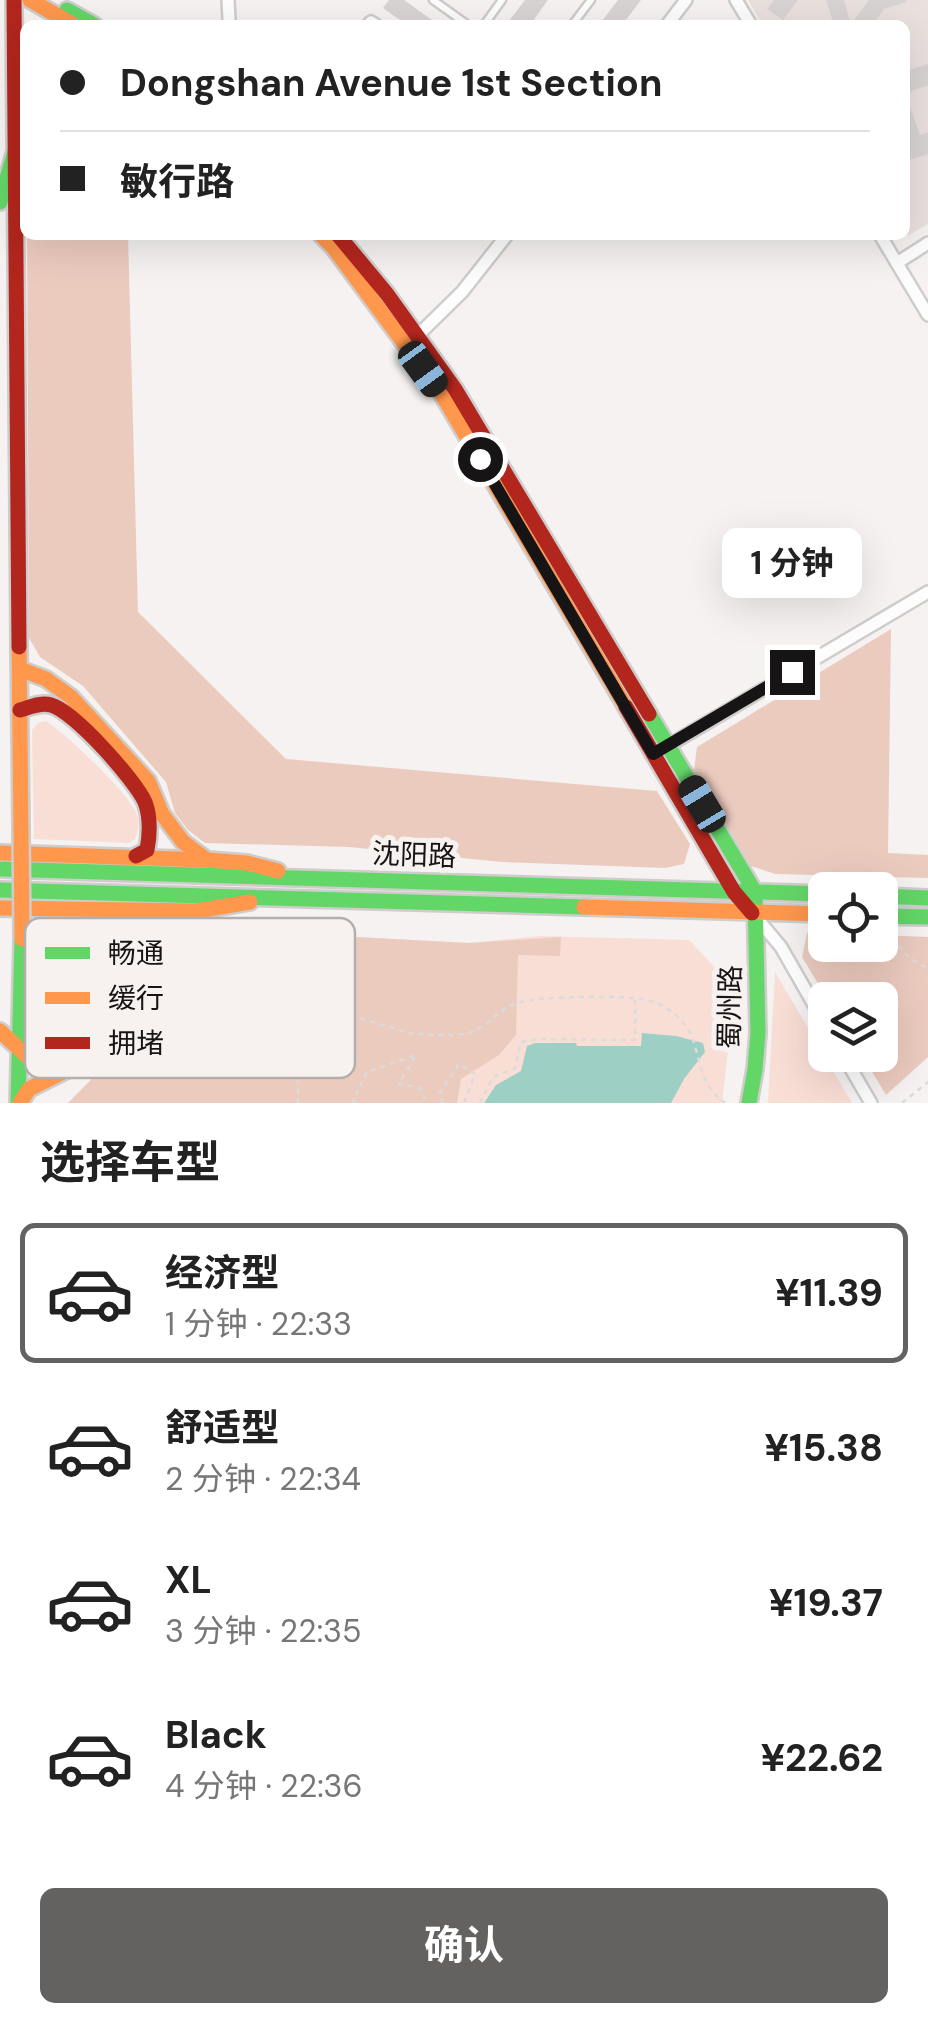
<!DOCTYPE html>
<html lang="zh">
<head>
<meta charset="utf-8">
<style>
  body { margin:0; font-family:"DM Sans","Noto Sans SC",sans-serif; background:#f2f2f2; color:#222; height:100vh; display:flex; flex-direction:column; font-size:38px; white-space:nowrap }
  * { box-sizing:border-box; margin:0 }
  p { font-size:32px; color:#767676 }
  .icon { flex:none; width:55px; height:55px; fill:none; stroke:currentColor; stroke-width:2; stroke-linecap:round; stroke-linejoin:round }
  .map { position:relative; height:1103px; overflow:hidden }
  .drawer { display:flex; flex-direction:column; background:#fff; flex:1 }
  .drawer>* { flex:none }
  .guide { position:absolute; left:20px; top:20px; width:890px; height:220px; border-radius:15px; box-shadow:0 10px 40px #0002; display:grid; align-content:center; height:220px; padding:0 40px; background:#fff }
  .fabs { position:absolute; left:808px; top:872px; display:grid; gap:20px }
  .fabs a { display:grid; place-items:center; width:90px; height:90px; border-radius:15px; background:#fff; box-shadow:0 10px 40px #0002; font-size:50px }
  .end { position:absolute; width:45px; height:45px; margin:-22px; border:12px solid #161414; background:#fff; box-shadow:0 0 0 5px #fff }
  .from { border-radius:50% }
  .bubble { position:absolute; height:70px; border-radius:15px; background:#fff; box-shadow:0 10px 40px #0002; font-size:32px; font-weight:700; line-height:70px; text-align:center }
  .car { position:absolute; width:30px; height:60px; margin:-30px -15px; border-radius:12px; box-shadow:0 0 8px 2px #0007; background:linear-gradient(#222 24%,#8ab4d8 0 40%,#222 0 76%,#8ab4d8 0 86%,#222 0) }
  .guide b { display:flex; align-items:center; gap:35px; height:95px; font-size:38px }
  .guide b+b { border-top:2px solid #e0e0e0 }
  .guide i { width:25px; height:25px; background:#222 }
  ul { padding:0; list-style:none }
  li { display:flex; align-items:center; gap:30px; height:140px; margin:0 20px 15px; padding:0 20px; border:5px solid transparent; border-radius:15px }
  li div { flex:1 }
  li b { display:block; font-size:38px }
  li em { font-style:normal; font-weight:700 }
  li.on { border-color:#646261 }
  li>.icon { width:90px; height:90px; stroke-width:1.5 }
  h2 { padding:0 40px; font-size:45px; line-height:120px }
  .button { display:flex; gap:20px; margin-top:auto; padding:20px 40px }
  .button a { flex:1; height:115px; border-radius:15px; background:#646261; color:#fff; font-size:40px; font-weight:700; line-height:115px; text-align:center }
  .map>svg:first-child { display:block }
  .built { fill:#eae1df }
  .green { fill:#f9ded5 }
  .forest { fill:#eccbbf }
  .water { fill:#9ecfc5 }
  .building { fill:#d7d4d3 }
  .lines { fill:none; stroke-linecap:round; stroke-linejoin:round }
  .lane-casing { stroke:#cfcdcc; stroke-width:11 }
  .street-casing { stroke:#cfcdcc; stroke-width:16 }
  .fast-casing { stroke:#cfcdcc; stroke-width:20 }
  .slow-casing { stroke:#cfcdcc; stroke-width:20 }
  .jam-casing { stroke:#cfcdcc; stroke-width:20 }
  .path { stroke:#dcdada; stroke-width:2.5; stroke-dasharray:5 5; stroke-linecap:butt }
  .lane { stroke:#fefdfd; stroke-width:6 }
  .street { stroke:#fefdfd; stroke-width:11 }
  .fast { stroke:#63d668; stroke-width:15 }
  .slow { stroke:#ff974d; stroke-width:15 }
  .jam { stroke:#b3261e; stroke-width:15 }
  .slow-bridge-casing { stroke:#cfcdcc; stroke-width:20; stroke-linecap:butt }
  .slow-bridge { stroke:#ff974d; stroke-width:15 }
  .route { stroke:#161414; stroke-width:12 }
  .labels { text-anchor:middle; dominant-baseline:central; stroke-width:10; stroke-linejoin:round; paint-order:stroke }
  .street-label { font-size:28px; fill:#161414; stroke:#f7f1ef }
  .key { fill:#f7f1ef; stroke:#b4afad; stroke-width:2.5 }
  .key-label { font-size:28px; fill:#161414 }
</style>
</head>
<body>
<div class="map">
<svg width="928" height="1103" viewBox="0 0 928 1103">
  <rect width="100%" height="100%" fill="#f5f2f1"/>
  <!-- built -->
  <polygon class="built" points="748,0 928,0 928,224 909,235 905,234 905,25 762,25"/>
  <!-- green -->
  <g class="green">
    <path d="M46,721c19,12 85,74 91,94 3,9 1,16 -2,24l-6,4 -95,-4 -2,-109 6,-7z"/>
    <polygon points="225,930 469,943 540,936 689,940 723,976 728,1051 722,1103 68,1103 137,1033 159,1006 196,944"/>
    <polygon points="775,972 852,1103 768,1103"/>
  </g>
  <!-- forest -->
  <g class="forest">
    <polygon points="27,235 128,235 138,612 286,759 657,791 690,844 684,864 665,868 502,862 349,847 205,843 188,830 175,813 166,782 83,686 40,657 29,638"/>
    <polygon points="891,629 888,853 928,855 928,878 775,874 751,866 694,770 697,747"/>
    <polygon points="225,930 469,943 561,937 560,956 518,955 516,1035 499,1055 461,1079 457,1103 68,1103 137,1033 159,1006 196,944"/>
    <polygon points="807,933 825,933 825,945 880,945 880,935 928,937 928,1057 886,1095 862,1055 880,1055 880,1000 828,1000 802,957"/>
  </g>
  <!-- water -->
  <polygon class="water" points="642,1033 676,1036 703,1043 705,1052 684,1079 671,1103 484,1103 496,1085 521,1071 527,1046 535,1043 576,1043 577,1046 641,1046"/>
  <!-- building -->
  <g class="building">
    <polygon points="389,0 404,0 439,25 407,25 383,8"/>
    <polygon points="525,0 548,0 530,25 506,25"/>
    <polygon points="618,0 641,0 622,25 599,25"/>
    <polygon points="774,0 798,0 783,20 767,9"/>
    <polygon points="826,0 844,0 851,24 869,0 906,0 907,2 884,9 872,25 834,25"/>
    <polygon points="928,64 928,86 913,90 907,98 920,135 928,132 928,154 909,160 905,149 905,71"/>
  </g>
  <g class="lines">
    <!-- lane casing -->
    <g class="lane-casing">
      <g id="lane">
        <polyline points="433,0 468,25"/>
        <polyline points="484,25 502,0"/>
        <polyline points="572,25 591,0"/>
      </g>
    </g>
    <!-- street casing -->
    <g class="street-casing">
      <g id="street">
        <polyline points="228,0 229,19"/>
        <polyline points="736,0 751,25"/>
        <polyline points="368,25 371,22 376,25"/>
        <polyline points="667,25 686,0"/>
        <polyline points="880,235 928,315"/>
        <polyline points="897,263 928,243"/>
        <polyline points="413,340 462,292 507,235"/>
        <polyline points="661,750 928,592"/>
        <polyline points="755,916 781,947 825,1024"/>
        <polyline points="843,1055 871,1103"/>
      </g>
    </g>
    <!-- fast casing -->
    <g class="fast-casing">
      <g id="fast">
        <polyline points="67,10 94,25"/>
        <polyline points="0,202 16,148"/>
        <polyline points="649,714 755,892 758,1033 755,1069 749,1103"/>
        <polyline points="0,869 825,894"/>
        <polyline points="0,890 584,907"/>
        <polyline points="880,896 928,898"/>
        <polyline points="880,916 928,917"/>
        <polyline points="18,1103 22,939"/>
      </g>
    </g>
    <!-- slow casing -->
    <g class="slow-casing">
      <g id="slow">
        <polyline points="30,0 74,25"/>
        <polyline points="321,235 333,247 441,393 626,707"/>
        <polyline points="19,647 21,829"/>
        <polyline points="20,669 46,679 71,697 148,781 162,814 183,842 207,860"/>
        <polyline points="0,853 207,860 247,863 278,871"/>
        <polyline points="584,907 825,914"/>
        <polyline points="0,908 197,911 250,902"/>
        <polyline points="0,1031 31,1060 45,1063 59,1061 121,1005 141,979 152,927 147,911"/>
        <polyline points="20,1103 29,1089 75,1066 110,1034 154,987 177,928 197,911"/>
      </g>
    </g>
    <!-- jam casing -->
    <g class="jam-casing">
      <g id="jam">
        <polyline points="14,0 19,647"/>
        <polyline points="338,235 387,294 455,389 649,714"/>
        <polyline points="626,707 734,892 752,913"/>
        <path d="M20,710c10,-3 21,-8 31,-5 23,6 84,75 94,97 6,16 5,32 2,48l-11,6"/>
      </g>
    </g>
    <!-- path -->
    <g class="path">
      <path d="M895,936c5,16 17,26 33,32"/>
      <path d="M36,985h4c19,-18 21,-35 21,-61"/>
      <path d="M298,1103c0,-29 -5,-66 25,-83 23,-13 65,9 89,13 13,2 40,3 53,1 21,-4 32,-25 52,-31 21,-7 118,-9 137,-1 60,25 29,71 71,101"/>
      <polyline points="356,1103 353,1100 367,1072 416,1055 399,1084 420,1088 427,1103"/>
      <polyline points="443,1103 439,1094 459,1064 475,1074 464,1103"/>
      <polyline points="480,1103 493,1077 515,1068 521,1042 537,1039 635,1040 635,1000"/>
      <polyline points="902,1103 928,1082"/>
    </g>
    <!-- lane -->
    <use href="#lane" class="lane"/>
    <!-- street -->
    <use href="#street" class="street"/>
    <!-- fast -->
    <use href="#fast" class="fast"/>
    <!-- slow -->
    <use href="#slow" class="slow"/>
    <!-- jam -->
    <use href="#jam" class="jam"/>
    <!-- slow-bridge casing -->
    <g class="slow-bridge-casing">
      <polyline id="slow-bridge" points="21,829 22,939"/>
    </g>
    <!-- slow-bridge -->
    <use href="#slow-bridge" class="slow-bridge"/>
  </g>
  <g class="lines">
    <!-- route -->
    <polyline class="route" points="480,459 653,754 792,672"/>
  </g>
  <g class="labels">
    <!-- street labels -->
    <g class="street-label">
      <text transform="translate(414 855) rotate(2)">沈阳路</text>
      <text transform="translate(730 1007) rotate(-89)">蜀州路</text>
    </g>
  </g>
  <!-- legend -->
  <rect x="25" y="918" width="330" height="160" rx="15" class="key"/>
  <rect x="45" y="947" width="45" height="12" fill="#63d668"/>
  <rect x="45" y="992" width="45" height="12" fill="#ff974d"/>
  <rect x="45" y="1037" width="45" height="12" fill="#b3261e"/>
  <g class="key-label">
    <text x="108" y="963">畅通</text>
    <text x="108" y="1008">缓行</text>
    <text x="108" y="1053">拥堵</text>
  </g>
</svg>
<div class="fabs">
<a><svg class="icon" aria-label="locate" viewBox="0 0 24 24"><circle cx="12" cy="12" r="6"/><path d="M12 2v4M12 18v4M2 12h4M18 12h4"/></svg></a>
<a><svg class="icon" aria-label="layers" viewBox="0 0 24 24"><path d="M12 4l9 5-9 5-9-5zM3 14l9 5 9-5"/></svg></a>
</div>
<i class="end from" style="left:480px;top:459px"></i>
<i class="end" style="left:792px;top:672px"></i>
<div class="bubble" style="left:722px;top:528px;width:140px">1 分钟</div>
<i class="car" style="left:423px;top:369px;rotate:144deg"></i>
<i class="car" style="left:702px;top:804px;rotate:329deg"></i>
<div class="guide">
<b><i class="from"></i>Dongshan Avenue 1st Section</b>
<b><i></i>敏行路</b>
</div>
</div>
<section class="drawer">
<h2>选择车型</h2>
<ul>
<li class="on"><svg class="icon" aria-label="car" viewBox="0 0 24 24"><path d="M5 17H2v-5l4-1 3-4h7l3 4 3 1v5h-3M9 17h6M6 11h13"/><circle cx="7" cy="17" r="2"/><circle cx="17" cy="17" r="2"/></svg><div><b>经济型</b><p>1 分钟 · 22:33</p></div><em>¥11.39</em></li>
<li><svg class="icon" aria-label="car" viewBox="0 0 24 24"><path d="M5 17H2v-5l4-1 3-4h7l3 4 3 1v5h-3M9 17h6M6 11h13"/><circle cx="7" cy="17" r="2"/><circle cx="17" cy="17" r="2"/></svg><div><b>舒适型</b><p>2 分钟 · 22:34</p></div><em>¥15.38</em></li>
<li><svg class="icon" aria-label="car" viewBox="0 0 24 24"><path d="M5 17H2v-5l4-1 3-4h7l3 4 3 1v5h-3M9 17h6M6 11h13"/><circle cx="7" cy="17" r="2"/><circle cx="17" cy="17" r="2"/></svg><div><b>XL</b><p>3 分钟 · 22:35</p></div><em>¥19.37</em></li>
<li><svg class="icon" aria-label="car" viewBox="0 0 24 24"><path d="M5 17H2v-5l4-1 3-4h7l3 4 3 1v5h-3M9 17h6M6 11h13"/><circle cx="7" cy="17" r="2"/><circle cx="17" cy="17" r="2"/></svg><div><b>Black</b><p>4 分钟 · 22:36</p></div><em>¥22.62</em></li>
</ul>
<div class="button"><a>确认</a></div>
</section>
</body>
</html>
